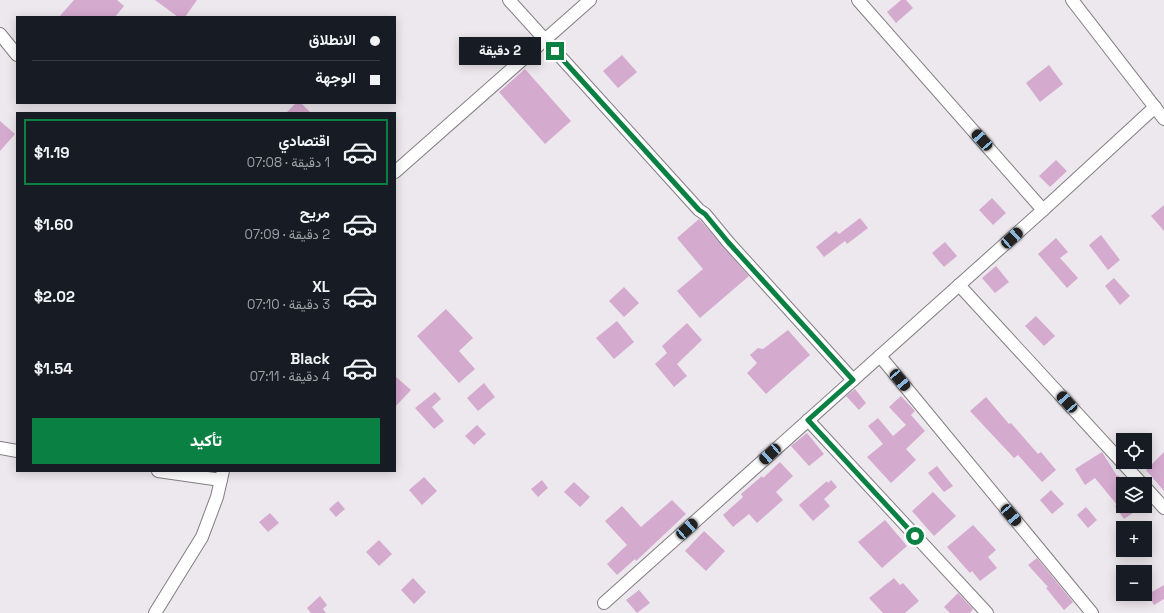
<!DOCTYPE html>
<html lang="ar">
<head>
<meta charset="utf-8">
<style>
  body { margin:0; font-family:"Space Grotesk",Vazirmatn,sans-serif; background:#20242c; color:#f1f3f6; direction:rtl; height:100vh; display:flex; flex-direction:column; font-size:15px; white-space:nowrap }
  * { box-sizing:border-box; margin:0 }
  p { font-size:13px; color:#9ea1a6 }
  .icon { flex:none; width:22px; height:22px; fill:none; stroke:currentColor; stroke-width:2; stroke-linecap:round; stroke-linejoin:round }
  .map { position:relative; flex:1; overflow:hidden; direction:ltr }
  .details { position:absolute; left:16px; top:112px; width:380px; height:360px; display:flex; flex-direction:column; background:#171b24; border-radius:0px; box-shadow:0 2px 10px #0003; direction:rtl }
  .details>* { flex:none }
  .hud { position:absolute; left:16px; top:16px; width:380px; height:88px; border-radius:0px; box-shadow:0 2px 10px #0003; direction:rtl; display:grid; align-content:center; height:88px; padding:0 16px; background:#171b24 }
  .fabs { position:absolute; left:1116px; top:433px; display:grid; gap:8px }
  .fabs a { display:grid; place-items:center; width:36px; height:36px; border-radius:0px; background:#171b24; box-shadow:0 2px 10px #0003; font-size:20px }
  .end { position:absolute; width:18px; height:18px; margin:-9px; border:5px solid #0b8043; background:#fff; box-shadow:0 0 0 2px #fff }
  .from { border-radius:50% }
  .bubble { position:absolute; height:28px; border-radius:0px; background:#171b24; box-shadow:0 2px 10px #0003; font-size:13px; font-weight:800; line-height:28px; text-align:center; direction:rtl }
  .car { position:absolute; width:12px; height:24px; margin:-12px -6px; border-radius:5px; box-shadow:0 0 3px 1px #0007; background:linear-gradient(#222 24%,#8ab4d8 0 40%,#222 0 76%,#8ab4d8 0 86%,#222 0) }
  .hud b { display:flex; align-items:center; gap:14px; height:38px; font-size:15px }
  .hud b+b { border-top:1px solid #363941 }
  .hud i { width:10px; height:10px; background:#f1f3f6 }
  ul { padding:7px 0 0; list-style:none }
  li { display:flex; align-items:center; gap:12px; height:66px; margin:0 8px 6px; padding:0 8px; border:2px solid transparent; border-radius:0px }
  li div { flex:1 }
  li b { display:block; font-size:15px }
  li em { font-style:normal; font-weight:800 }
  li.selected { border-color:#0b8043 }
  li>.icon { width:36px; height:36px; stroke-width:1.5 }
  .cta { display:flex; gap:8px; margin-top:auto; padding:8px 16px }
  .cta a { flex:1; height:46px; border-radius:0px; background:#0b8043; color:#fff; font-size:16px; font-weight:800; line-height:46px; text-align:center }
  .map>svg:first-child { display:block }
  .building { fill:#d5aacf }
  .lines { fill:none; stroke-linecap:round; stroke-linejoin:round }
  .street-casing { stroke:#837e82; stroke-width:14 }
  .street { stroke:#fff; stroke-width:12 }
  .route { stroke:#0b8043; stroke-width:5 }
</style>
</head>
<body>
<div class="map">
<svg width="1164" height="613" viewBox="0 0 1164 613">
  <rect width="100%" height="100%" fill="#ede8ed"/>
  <!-- building -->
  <g class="building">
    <polygon points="74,0 117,0 124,6 115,17 59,17"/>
    <polygon points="155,0 197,0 185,17 178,17"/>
    <polygon points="901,0 906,0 913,8 896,23 887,12"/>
    <polygon points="622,55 637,72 618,88 603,71"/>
    <polygon points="1049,65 1063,84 1040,102 1026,83"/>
    <polygon points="525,69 571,121 545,144 499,92"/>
    <polygon points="296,103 301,103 311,113 286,113"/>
    <polygon points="0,121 15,134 0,151"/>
    <polygon points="1056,160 1067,171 1050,187 1039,176"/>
    <polygon points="992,198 1006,213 993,225 979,210"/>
    <polygon points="1164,205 1164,231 1151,216"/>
    <polygon points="860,218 868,228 847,244 845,241 824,257 816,247 836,231 839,234"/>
    <polygon points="699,219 749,276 700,318 677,291 703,269 677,238"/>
    <polygon points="1101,235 1120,260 1108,270 1089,245"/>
    <polygon points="1056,238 1068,252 1060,258 1078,278 1067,288 1038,254"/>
    <polygon points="945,242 957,256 944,267 932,253"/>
    <polygon points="996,266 1009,282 995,293 982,278"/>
    <polygon points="1114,278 1130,296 1120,305 1105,286"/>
    <polygon points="624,287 639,303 624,317 609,301"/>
    <polygon points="446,309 473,338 459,351 475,369 459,383 417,336"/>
    <polygon points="1036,316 1055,336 1044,346 1025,326"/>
    <polygon points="617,321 634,342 614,359 596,338"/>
    <polygon points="687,323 702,340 677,364 687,376 674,387 655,364 667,353 662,346"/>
    <polygon points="788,330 810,355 766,394 747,373 757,363 750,355 758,348 763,349"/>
    <polygon points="395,376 411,390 395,407"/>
    <polygon points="484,383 495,397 478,411 467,398"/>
    <polygon points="855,389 866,403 859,410 846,396"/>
    <polygon points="435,392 441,399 432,407 444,421 434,429 415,408"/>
    <polygon points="901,396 915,411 911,415 925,431 906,449 916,460 891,483 867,457 883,444 868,426 878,418 893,436 906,425 889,407"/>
    <polygon points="986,397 1009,424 1011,423 1038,454 1041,452 1056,470 1042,482 1018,455 1014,458 970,411"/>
    <polygon points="477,425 486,434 474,445 465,436"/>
    <polygon points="807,433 824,454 809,466 791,446"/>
    <polygon points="1102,452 1117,476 1118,475 1126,484 1123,484 1123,506 1143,506 1124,519 1115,506 1118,506 1095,478 1085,485 1075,469"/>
    <polygon points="1164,452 1164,491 1146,470"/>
    <polygon points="780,462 793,476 776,492 783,500 757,523 749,514 733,527 723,515 743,497 741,494 762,476 763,478"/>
    <polygon points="937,466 953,486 944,492 928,473"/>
    <polygon points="424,477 437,491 422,505 409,490"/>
    <polygon points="542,480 548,488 538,497 531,489"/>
    <polygon points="831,480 837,487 824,499 830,506 813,521 799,505 827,481 828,483"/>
    <polygon points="574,482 590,497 580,507 564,492"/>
    <polygon points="1051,490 1064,504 1052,514 1040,500"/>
    <polygon points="933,492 956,516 934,536 912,511"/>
    <polygon points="672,500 686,514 636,561 635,559 617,575 607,564 627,545 605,521 622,506 641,527"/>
    <polygon points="338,501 345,509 336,517 329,509"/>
    <polygon points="1086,507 1097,520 1088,528 1077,515"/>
    <polygon points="270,513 279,523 268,532 259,522"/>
    <polygon points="885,520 907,546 882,568 858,542"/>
    <polygon points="973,525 996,550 988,557 997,568 980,581 972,571 970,573 947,547"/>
    <polygon points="704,531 725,551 706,571 685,551"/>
    <polygon points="379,540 392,554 379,566 366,552"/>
    <polygon points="1037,558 1073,602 1064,610 1046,588 1048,587 1028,565"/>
    <polygon points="413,578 426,592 414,604 401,590"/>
    <polygon points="894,578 900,585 903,583 919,601 905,613 883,613 869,598"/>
    <polygon points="1164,585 1164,599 1154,605 1148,594"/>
    <polygon points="639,590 650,603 637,613 626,600"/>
    <polygon points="958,593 973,609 970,613 950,613 944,607"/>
    <polygon points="320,596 327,605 323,609 326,613 311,613 307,608"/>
  </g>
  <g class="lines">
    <!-- street casing -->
    <g class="street-casing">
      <g id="street">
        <polyline points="509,0 699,210 705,214 728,242 853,380"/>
        <polyline points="858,0 1043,210"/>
        <polyline points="1072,0 1164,119"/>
        <polyline points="0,34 17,55"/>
        <polyline points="395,172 590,0"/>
        <polyline points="959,285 1142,484"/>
        <polyline points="880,356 1092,613"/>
        <polyline points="808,420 987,613"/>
        <polyline points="0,448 17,451"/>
        <polyline points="158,471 221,480"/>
        <polyline points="1145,487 1164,508"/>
        <polyline points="604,603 1043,210 1155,107"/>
        <polyline points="155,613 202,537 217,497 223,471"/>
      </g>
    </g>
    <!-- street -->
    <use href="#street" class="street"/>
  </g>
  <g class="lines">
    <!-- route -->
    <polyline class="route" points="555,51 699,210 705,214 728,242 853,380 808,420 915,536"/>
  </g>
</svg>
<div class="fabs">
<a><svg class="icon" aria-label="locate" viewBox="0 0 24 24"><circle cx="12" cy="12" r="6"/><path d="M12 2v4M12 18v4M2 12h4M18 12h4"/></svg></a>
<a><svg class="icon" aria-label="layers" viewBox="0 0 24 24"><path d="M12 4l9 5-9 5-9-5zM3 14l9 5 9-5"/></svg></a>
<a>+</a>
<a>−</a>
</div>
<i class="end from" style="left:915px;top:536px"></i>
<i class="end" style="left:555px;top:51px"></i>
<div class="bubble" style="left:459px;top:37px;width:82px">2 دقيقة</div>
<i class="car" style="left:982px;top:140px;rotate:318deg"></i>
<i class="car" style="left:1012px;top:238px;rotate:48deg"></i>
<i class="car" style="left:900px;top:380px;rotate:140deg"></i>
<i class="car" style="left:1067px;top:402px;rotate:318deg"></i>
<i class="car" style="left:770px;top:454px;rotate:228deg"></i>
<i class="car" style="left:1011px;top:515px;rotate:140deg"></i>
<i class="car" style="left:687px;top:529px;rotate:48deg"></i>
<div class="hud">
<b><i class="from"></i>الانطلاق</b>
<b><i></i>الوجهة</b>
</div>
<section class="details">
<ul>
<li class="selected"><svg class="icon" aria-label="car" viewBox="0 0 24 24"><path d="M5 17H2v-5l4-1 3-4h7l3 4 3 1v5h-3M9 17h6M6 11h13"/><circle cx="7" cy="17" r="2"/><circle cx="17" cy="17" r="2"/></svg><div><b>اقتصادي</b><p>1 دقيقة · 07:08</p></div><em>$1.19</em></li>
<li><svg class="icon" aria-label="car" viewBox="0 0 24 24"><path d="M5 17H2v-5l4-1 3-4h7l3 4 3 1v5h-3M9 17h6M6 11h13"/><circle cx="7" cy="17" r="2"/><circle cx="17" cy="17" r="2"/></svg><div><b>مريح</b><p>2 دقيقة · 07:09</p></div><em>$1.60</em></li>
<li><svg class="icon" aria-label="car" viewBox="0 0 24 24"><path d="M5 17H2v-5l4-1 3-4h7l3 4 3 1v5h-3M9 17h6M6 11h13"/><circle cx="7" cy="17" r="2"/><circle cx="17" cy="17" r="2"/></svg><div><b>XL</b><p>3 دقيقة · 07:10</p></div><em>$2.02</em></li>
<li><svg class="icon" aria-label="car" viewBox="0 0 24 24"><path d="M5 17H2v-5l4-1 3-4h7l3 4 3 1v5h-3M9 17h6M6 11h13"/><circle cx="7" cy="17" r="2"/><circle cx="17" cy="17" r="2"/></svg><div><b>Black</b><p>4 دقيقة · 07:11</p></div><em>$1.54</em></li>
</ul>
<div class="cta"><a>تأكيد</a></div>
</section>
</div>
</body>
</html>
